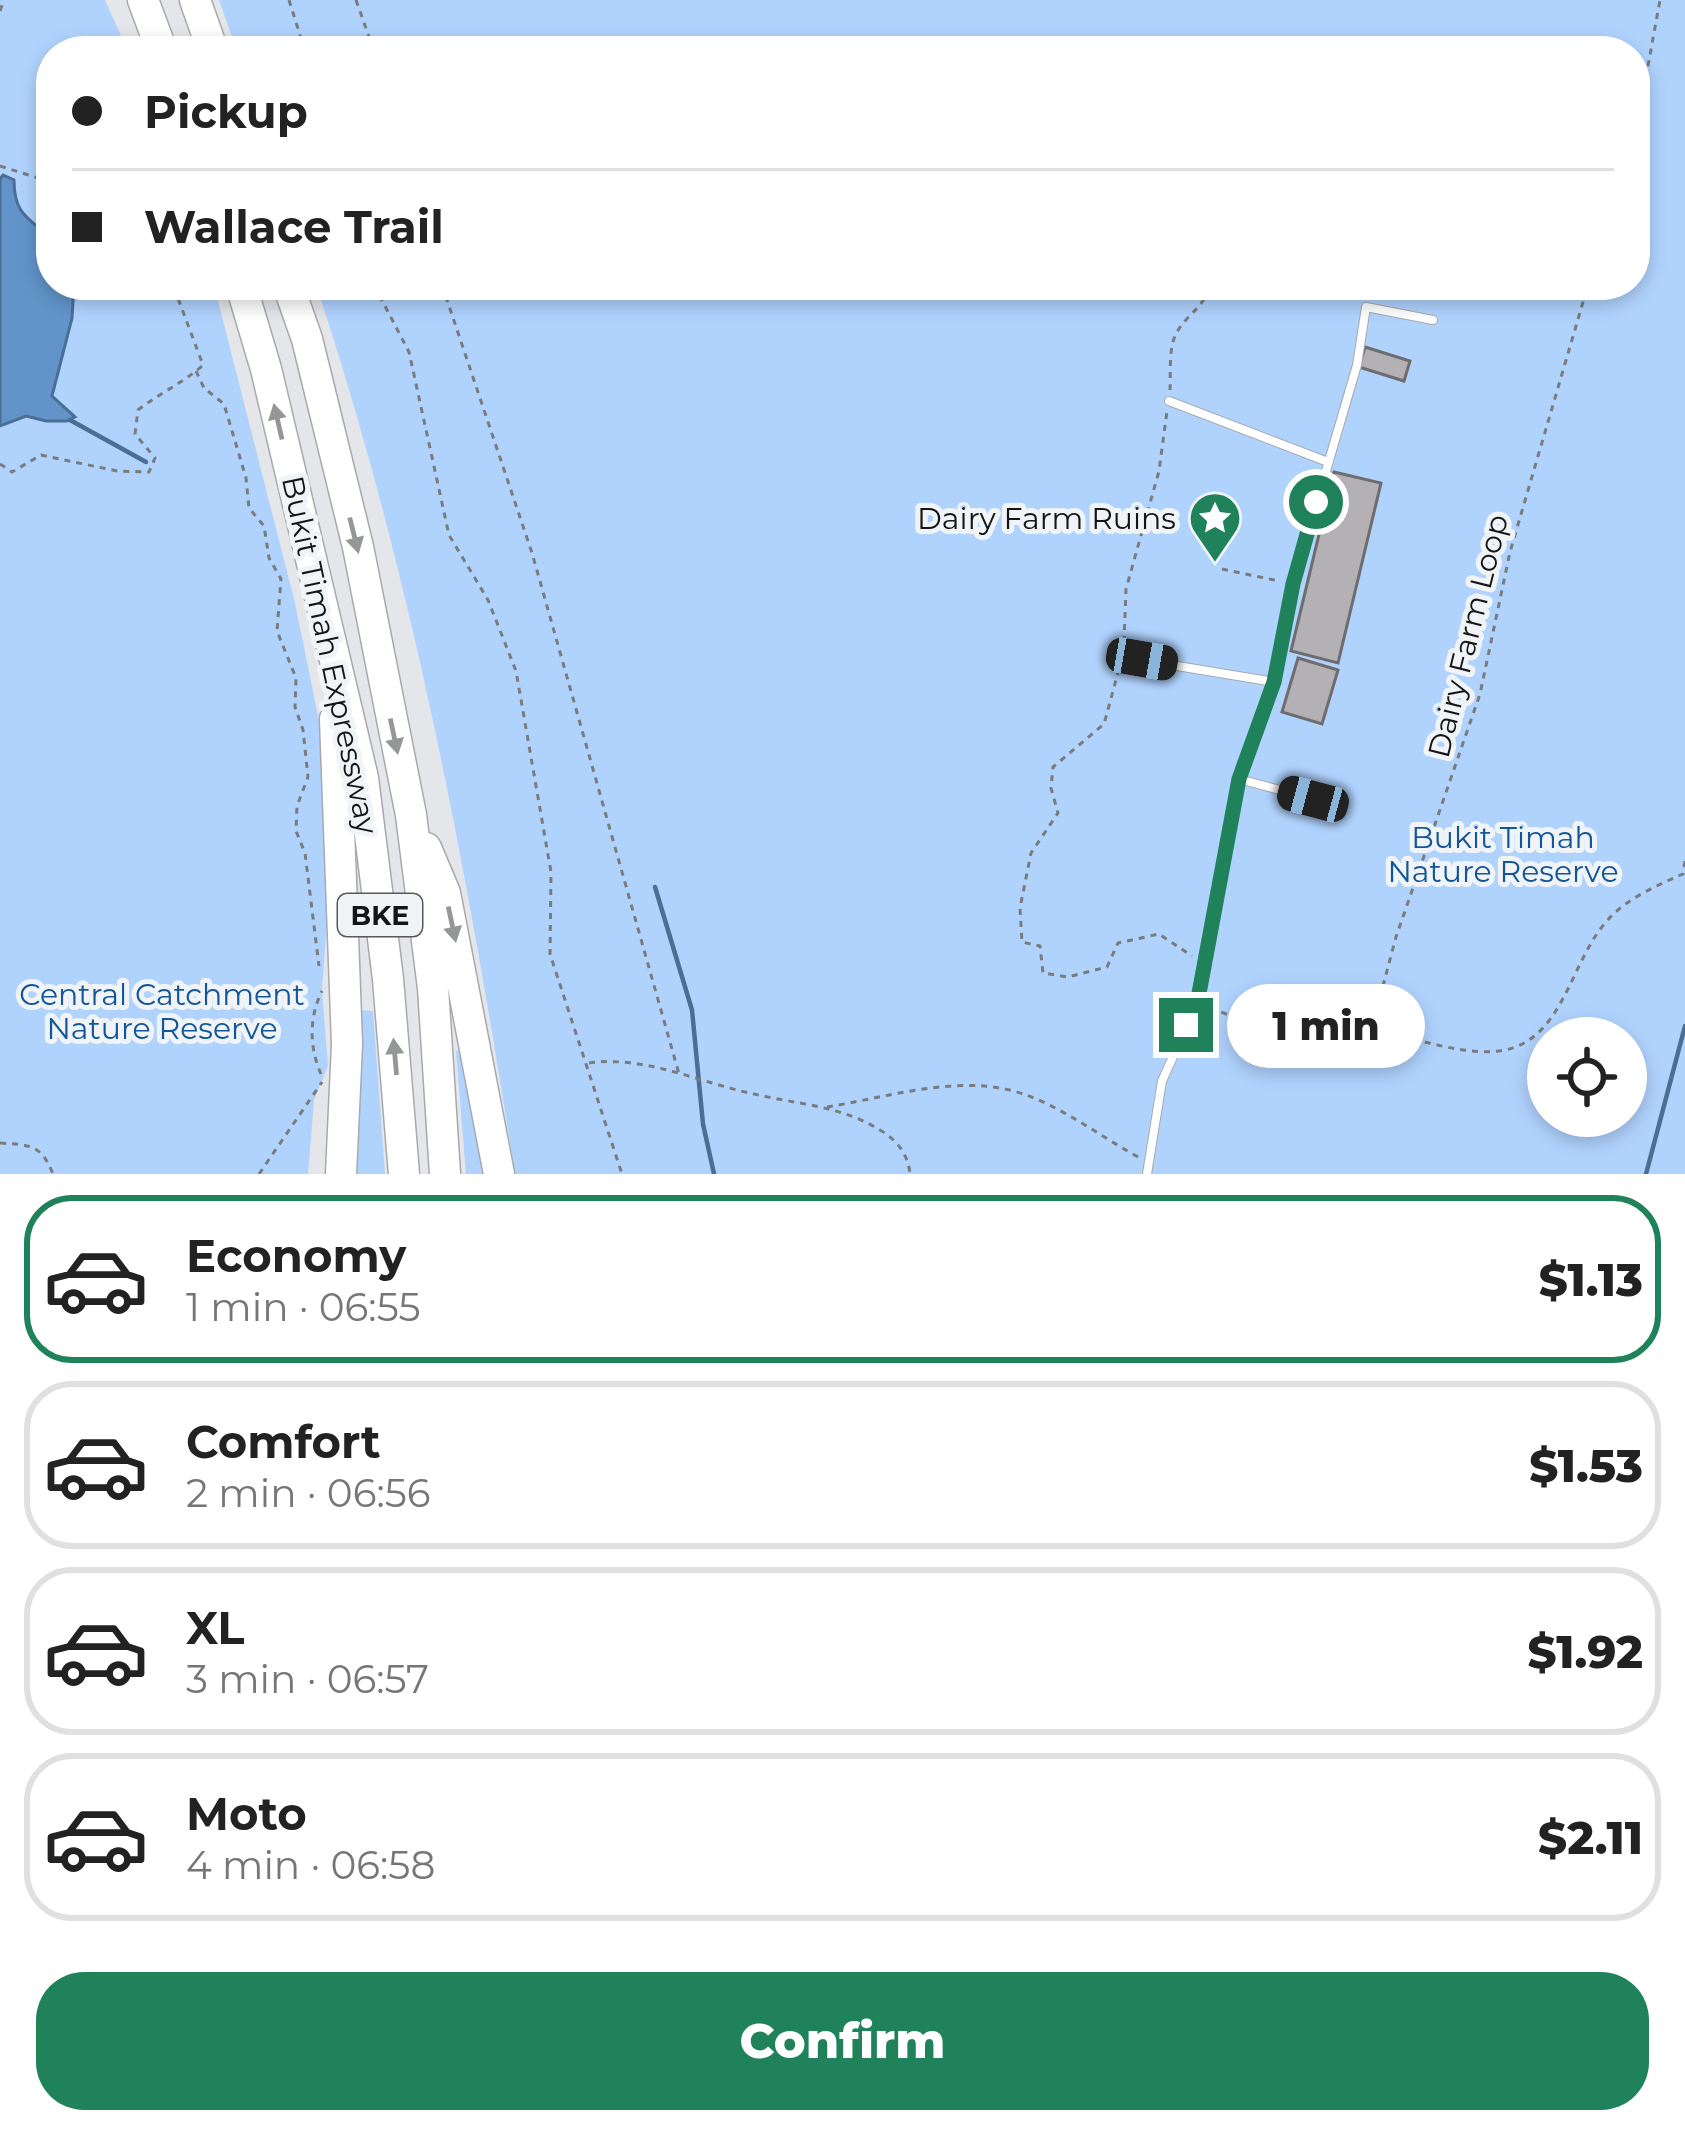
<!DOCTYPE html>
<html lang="en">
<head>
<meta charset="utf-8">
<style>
  body { margin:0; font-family:Montserrat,sans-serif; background:#f6f6f6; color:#222; height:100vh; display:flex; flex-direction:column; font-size:45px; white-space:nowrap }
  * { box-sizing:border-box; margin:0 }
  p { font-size:39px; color:#767676 }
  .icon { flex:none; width:66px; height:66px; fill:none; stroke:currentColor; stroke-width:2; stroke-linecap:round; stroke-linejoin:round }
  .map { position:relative; height:1174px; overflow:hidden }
  .details { display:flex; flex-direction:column; background:#fff; flex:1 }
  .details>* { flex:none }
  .guide { position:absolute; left:36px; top:36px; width:1614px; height:264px; border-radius:48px; box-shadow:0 6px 18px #0003; display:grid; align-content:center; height:264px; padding:0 36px; background:#fff }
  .buttons { position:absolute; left:1527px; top:1017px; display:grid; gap:24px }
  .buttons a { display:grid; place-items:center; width:120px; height:120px; border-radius:50%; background:#fff; box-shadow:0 6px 18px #0003; font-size:60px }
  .end { position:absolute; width:54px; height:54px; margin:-27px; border:15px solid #1f825b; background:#fff; box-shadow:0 0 0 6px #fff }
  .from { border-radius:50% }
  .bubble { position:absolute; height:84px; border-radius:42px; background:#fff; box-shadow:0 6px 18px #0003; font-size:39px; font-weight:800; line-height:84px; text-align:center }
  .car { position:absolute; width:36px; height:72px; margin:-36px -18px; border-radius:15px; box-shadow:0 0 9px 3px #0007; background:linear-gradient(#222 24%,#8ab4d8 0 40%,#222 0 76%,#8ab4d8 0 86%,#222 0) }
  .guide b { display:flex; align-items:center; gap:42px; height:114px; font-size:45px }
  .guide b+b { border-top:3px solid #e0e0e0 }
  .guide i { width:30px; height:30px; background:#222 }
  ul { padding:21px 0 0; list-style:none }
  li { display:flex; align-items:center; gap:36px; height:168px; margin:0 24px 18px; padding:0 12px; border:6px solid #e0e0e0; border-radius:48px }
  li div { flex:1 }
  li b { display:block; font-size:45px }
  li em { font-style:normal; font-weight:800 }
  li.on { border-color:#1f825b }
  li>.icon { width:108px; height:108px; stroke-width:1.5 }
  .button { display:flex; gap:24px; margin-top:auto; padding:24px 36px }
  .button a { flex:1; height:138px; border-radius:48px; background:#1f825b; color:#fff; font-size:48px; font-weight:800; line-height:138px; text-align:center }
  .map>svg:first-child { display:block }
  .green { fill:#b0d3fe; fill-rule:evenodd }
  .water { fill:#6294ca; stroke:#4b6e94; stroke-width:3 }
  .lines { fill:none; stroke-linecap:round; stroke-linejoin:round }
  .stream { stroke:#4b6e94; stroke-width:4.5 }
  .building { fill:#b3b1b4; stroke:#6e6c6f; stroke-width:3 }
  .lane-casing { stroke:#a7a9ac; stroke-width:10 }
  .highway-casing { stroke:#a7a9ac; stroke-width:33 }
  .path { stroke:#797b7d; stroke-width:3; stroke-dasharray:6 6; stroke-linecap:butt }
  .lane { stroke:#fff; stroke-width:8 }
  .highway { stroke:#fff; stroke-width:30 }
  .oneway { fill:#959696 }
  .route { stroke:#1f825b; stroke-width:15 }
  .labels { text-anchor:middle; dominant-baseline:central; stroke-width:10; stroke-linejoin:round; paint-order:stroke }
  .shield { fill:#f1f4f7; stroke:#56585a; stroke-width:3 }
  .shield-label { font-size:27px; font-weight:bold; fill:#141516 }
  .poi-label { font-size:30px; fill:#141516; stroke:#f1f4f7; text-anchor:end }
  .street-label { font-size:30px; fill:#141516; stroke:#f1f4f7 }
  .park-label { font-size:30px; fill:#125599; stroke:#f1f4f7 }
</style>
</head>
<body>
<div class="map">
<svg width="1685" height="1174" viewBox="0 0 1685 1174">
  <rect width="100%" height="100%" fill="#e4e6e9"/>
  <!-- green -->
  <g class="green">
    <polygon points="0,0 105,0 128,51 51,51 51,285 214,285 295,603 325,750 333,837 322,990 328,1066 314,1100 308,1174 0,1174"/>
    <path d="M219,0h1466v1174h-1170c-47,-300 -103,-601 -199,-889h1319v-234h-1398zM1548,1038h78v78h-78z"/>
    <polygon points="361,1010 373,1011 385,1174 354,1174"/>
    <polygon points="467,1049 488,1174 466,1174 456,1051"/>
  </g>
  <!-- water -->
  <path class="water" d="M3,175l11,5c0,34 13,37 37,58v47h23l-2,33 -20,78 23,21 -8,4h-21l-20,-5 -26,10v-247z"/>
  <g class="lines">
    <!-- stream -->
    <g class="stream">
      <polyline points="70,420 146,462"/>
      <polyline points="655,887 692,1010 703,1124 714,1174"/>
      <polyline points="1646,1174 1685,1026"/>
    </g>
  </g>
  <!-- building -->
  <g class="building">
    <polygon points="1365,347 1410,361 1404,381 1359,367"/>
    <polygon points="1334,472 1381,483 1338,663 1291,651"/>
    <polygon points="1298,658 1338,670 1322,724 1282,712"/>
  </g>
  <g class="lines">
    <!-- lane casing -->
    <g class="lane-casing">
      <g id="lane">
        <polyline points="1169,401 1328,462"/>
        <polyline points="1123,657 1274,682"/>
        <polyline points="1239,779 1313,799"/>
        <polyline points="1147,1174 1162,1081 1197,1004 1239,779 1274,682 1293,584 1357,365 1366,307 1433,320"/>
      </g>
    </g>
    <!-- highway casing -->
    <g class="highway-casing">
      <g id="highway">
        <polyline points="143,0 162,51"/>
        <polyline points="195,0 213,51"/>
        <polyline points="241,285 266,369 363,778 388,979 404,1174"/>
        <polyline points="288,285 307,339 358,547 411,815 433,988 445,1174"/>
        <polyline points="335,719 347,1044 341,1174"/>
        <polyline points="426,848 445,893 499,1174"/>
      </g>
    </g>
    <!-- path -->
    <g class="path">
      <polyline points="289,0 305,51"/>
      <polyline points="356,0 374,51"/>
      <polyline points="0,11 4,0"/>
      <polyline points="1635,137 1660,0"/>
      <polyline points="0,166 38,178 51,203"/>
      <polyline points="374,285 409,352 449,535 488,600 516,671 551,872 550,954 622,1174"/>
      <polyline points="442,285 532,553 679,1074"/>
      <polyline points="196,371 204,388 224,404 246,478 249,508 264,526 269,558 281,579 277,631 296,678 295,707 303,730 308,777 297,806 296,831 305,853 319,966"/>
      <path d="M1170,390c1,-18 -2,-43 7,-58 11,-19 27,-24 33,-47"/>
      <path d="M0,464l12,8 29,-17 76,16 32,1 6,-14 -20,-24 3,-24c22,-17 45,-27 65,-45l-30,-80"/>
      <polyline points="1222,569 1279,581"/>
      <polyline points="1124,642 1126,589 1159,471 1167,411"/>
      <polyline points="1119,669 1104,724 1053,767 1051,788 1058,813 1031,853 1020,908 1022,942 1040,946 1043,973 1068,977 1107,967 1118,943 1159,934 1192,956"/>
      <polyline points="1210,1008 1299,1041 1374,1041 1385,1035"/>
      <polyline points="1388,1033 1380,997 1396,937 1480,694 1510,552 1588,285"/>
      <path d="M1390,1033c33,8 75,22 109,18 64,-8 70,-87 107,-129 19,-23 50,-36 77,-48l2,-13"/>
      <path d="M589,1063c55,-8 112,20 165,31 42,10 88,12 126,36 17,10 28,24 30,44"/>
      <path d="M321,1074c-12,-27 -12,-57 1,-83"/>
      <path d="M827,1107c56,-9 122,-30 178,-18 48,10 92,46 135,69"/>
      <path d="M0,1143c30,2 41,1 53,31"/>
      <polyline points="259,1174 322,1082"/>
    </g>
    <!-- lane -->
    <use href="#lane" class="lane"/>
    <!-- highway -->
    <use href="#highway" class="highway"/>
  </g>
  <!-- one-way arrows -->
  <defs><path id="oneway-solid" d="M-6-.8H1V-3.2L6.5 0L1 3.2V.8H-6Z" transform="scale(3)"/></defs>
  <g class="oneway">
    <use href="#oneway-solid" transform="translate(278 422) rotate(-103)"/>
    <use href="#oneway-solid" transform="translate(354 535) rotate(76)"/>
    <use href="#oneway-solid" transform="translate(394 736) rotate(78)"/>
    <use href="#oneway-solid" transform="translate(452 924) rotate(78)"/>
    <use href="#oneway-solid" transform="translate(395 1057) rotate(-95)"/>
  </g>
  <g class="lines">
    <!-- route -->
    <polyline class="route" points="1186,1025 1197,1004 1239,779 1274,682 1293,584 1316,502"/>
  </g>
  <!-- icons -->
  <defs>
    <g id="sight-pin" transform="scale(2.7)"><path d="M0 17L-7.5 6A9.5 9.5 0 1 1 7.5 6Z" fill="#1f825b" stroke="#f1f4f7"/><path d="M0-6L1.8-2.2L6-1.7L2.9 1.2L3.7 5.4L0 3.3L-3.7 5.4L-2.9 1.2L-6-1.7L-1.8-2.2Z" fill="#fff"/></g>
  </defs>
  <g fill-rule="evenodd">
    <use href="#sight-pin" x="1215" y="518"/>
  </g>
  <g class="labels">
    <!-- shield labels -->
    <rect class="shield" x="338" y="894" width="84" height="42" rx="9"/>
    <g class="shield-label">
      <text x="380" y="915">BKE</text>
    </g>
    <!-- poi labels -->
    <g class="poi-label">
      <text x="1176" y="518">Dairy Farm Ruins</text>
    </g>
    <!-- street labels -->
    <g class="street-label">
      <text transform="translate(1468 636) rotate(-76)">Dairy Farm Loop</text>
      <text transform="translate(330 655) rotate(78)">Bukit Timah Expressway</text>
    </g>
    <!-- park labels -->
    <g class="park-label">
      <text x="1503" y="837">Bukit Timah<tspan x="1503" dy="34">Nature Reserve</tspan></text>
      <text x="162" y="994">Central Catchment<tspan x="162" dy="34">Nature Reserve</tspan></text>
    </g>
  </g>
</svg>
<div class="buttons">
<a><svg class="icon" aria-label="locate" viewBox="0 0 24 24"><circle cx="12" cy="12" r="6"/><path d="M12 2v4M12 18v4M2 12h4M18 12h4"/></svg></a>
</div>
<i class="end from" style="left:1316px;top:502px"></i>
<i class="end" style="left:1186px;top:1025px"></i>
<div class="bubble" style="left:1227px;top:984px;width:198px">1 min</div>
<i class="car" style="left:1142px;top:659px;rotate:100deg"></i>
<i class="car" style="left:1313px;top:799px;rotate:285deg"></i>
<div class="guide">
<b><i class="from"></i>Pickup</b>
<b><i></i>Wallace Trail</b>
</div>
</div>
<section class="details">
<ul>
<li class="on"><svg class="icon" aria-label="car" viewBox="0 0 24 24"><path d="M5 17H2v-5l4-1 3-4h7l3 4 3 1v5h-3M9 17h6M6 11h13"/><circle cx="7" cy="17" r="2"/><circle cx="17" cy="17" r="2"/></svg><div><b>Economy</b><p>1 min · 06:55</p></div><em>$1.13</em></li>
<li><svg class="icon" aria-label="car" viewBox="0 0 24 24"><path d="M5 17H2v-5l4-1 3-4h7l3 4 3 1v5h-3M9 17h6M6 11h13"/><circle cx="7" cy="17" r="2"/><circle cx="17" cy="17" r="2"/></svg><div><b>Comfort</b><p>2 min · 06:56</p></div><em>$1.53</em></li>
<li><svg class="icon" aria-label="car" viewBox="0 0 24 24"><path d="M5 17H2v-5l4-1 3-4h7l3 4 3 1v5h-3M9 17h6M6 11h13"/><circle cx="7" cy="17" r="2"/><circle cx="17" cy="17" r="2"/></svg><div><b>XL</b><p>3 min · 06:57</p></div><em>$1.92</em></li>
<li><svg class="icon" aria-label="car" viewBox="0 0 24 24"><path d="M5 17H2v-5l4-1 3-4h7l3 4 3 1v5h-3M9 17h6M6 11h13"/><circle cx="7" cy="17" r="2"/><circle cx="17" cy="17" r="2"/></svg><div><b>Moto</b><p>4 min · 06:58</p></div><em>$2.11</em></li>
</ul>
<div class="button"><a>Confirm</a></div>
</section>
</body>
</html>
